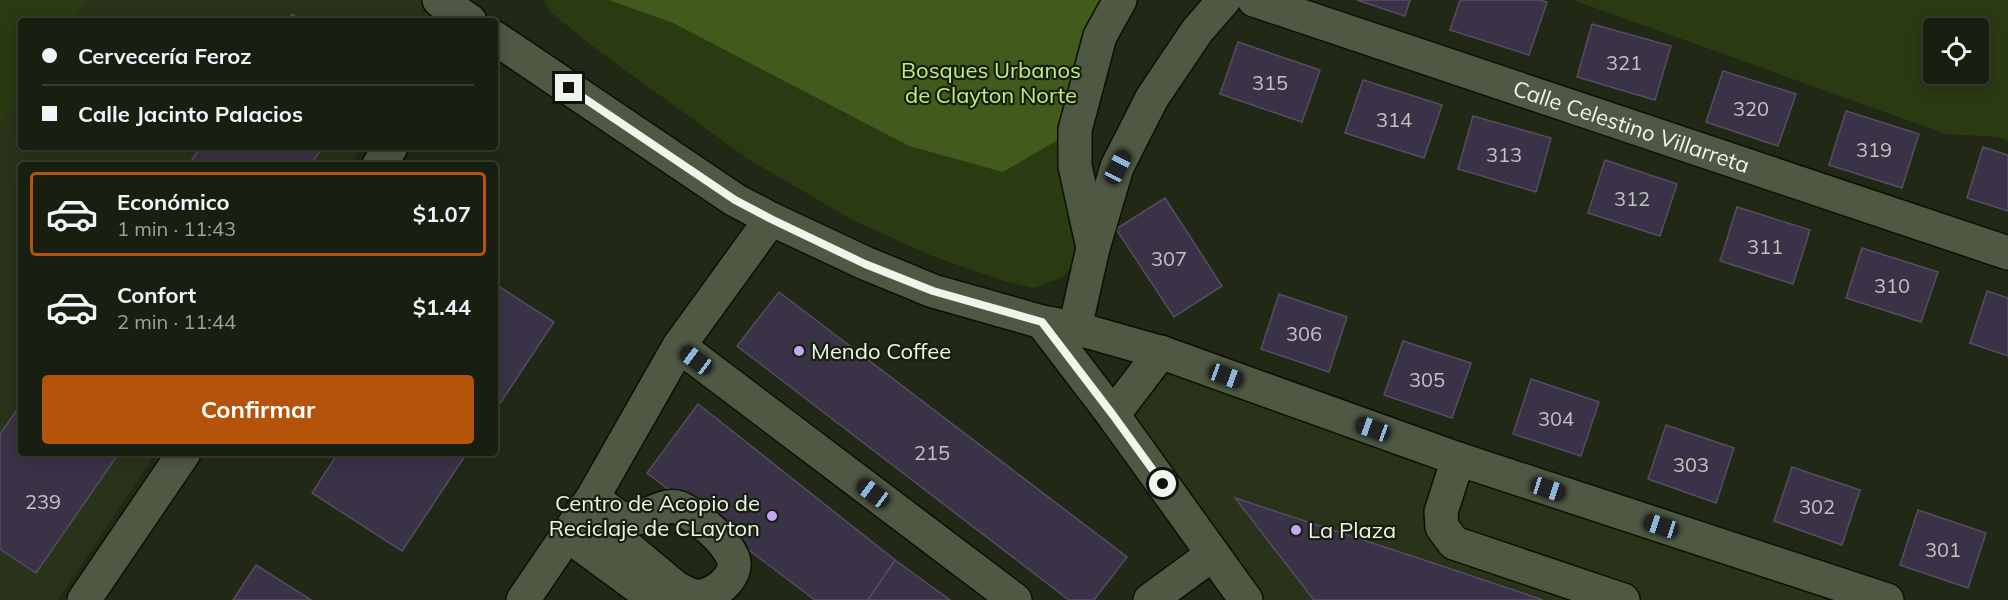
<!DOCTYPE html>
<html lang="es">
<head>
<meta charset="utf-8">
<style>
  body { margin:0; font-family:Mulish,sans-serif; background:#222719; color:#f1f3f6; height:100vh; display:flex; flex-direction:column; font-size:22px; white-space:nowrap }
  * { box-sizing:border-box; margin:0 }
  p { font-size:20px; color:#9fa29f }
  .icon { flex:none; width:33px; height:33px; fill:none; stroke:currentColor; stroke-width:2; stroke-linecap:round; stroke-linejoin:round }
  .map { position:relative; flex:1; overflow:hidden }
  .drawer { position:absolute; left:18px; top:162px; width:480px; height:294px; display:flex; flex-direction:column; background:#191f10; border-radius:6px; box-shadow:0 3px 15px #0003,0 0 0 2px #373d30 }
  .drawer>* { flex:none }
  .banner { position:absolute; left:18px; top:18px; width:480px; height:132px; border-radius:6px; box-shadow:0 3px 15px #0003,0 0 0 2px #373d30; display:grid; align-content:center; height:132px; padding:0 24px; background:#191f10 }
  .buttons { position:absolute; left:1923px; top:18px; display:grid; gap:12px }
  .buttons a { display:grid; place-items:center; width:66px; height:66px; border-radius:6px; background:#191f10; box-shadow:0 3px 15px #0003,0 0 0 2px #373d30; font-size:30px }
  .end { position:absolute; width:27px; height:27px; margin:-14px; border:8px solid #eff5e9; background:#111; box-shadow:0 0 0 3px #111 }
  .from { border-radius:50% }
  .car { position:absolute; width:18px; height:36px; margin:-18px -9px; border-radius:8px; box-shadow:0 0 4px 2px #0007; background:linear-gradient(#222 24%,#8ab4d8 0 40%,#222 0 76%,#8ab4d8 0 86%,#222 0) }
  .banner b { display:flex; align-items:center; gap:21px; height:57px; font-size:22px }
  .banner b+b { border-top:2px solid #373d30 }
  .banner i { width:15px; height:15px; background:#f1f3f6 }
  ul { padding:10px 0 0; list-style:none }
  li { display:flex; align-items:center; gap:18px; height:84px; margin:0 12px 9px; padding:0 12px; border:3px solid transparent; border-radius:6px }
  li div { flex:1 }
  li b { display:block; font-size:22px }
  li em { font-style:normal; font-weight:700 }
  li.on { border-color:#b45309 }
  li>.icon { width:54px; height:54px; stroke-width:1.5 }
  .cta { display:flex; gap:12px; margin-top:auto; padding:12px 24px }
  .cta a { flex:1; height:69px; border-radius:6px; background:#b45309; color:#fff; font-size:24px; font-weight:700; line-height:69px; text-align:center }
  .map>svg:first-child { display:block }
  .built { fill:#29331a }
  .green { fill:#2a3a11; fill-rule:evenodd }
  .forest { fill:#425a1c }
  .building { fill:#3a3246; stroke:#554d62; stroke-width:1.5 }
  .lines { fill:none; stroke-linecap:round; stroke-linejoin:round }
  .minor-casing { stroke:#0a1102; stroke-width:36 }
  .minor { stroke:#4e5843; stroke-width:33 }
  .route { stroke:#eff5e9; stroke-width:8 }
  .poi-dot { fill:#c5a7f1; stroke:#171f0d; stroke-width:2 }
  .labels { text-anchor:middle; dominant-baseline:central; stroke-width:4.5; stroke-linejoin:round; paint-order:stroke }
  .number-label { font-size:20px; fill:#c2c4c0 }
  .park-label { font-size:22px; fill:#c0ee81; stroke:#171f0d }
  .street-label { font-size:22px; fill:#eff5e9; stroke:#171f0d }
  .poi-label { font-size:22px; fill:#eff5e9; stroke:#171f0d; text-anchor:start }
</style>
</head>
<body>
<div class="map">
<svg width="2008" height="600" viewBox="0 0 2008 600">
  <rect width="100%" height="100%" fill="#212916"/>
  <!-- built -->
  <g class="built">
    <polygon points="0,0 468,0 452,21 21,21 21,147 361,147 349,165 21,165 21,453 156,453 58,600 0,600"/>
    <polygon points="1161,352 1885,600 1246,600 1113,415"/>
  </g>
  <!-- green -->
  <g class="green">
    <polygon points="0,0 87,0 72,21 21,21 21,94 0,124"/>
    <polygon points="544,0 608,0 673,23 909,146 1075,130 1093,248 1061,278 1034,288 1007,282 932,256 851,219 748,159 600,52 549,11"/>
    <path d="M1573,0h435v141l-10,-4 -52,-3zM1978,28v46h-44v-46z"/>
  </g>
  <!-- forest -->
  <polygon class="forest" points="608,0 1120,0 1075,130 1003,172 909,146 673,23"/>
  <!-- building -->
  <g class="building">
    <polygon points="1357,0 1410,0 1405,16"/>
    <polygon points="1460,0 1540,0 1547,2 1529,55 1450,30"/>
    <polygon points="292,14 302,21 287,21"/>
    <polygon points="1592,24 1671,46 1655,100 1577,77"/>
    <polygon points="1238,42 1320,70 1302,122 1220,94"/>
    <polygon points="1723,71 1796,94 1778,146 1706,122"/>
    <polygon points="1363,80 1442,105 1424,158 1345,133"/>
    <polygon points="1846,111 1919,134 1902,188 1829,165"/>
    <polygon points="1473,116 1551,138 1536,192 1458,169"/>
    <polygon points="201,147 323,147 310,165 188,165"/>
    <polygon points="1983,147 2008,155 2008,211 1967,198"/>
    <polygon points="1605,160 1677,184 1660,236 1588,213"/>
    <polygon points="1165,198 1222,286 1174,317 1116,229"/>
    <polygon points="1737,207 1810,230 1793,284 1720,261"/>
    <polygon points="1862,248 1938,272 1921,322 1846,298"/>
    <polygon points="495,284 554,322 495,411"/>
    <polygon points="1987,291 2008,298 2008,356 1970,343"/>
    <polygon points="779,292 1127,557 1094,600 1069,600 737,346"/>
    <polygon points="1279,294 1347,317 1329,372 1261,349"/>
    <polygon points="1403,341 1471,363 1452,418 1384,395"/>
    <polygon points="1531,379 1599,402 1581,456 1513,434"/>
    <polygon points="21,404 21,453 119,453 36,573 0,549 0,434"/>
    <polygon points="698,404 895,560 868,600 815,600 647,473"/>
    <polygon points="1666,425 1734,448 1716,503 1648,479"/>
    <polygon points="338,453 467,453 402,551 312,493"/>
    <polygon points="1792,467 1860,490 1842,545 1774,521"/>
    <polygon points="1235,498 1430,562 1543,600 1314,600"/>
    <polygon points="1918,510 1986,533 1968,588 1900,565"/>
    <polygon points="895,560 950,600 868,600"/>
    <polygon points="256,565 311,600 233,600"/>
  </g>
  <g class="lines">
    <!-- minor casing -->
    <g class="minor-casing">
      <g id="minor">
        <polyline points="439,0 470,21"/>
        <path id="s1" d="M1254,0l754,253"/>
        <polyline points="495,38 735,200 771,219 865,263 933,291 1042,322 1075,328 1163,353 1458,459 1887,600"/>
        <polyline points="379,165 391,147"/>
        <polyline points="1093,248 1075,166 1075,130 1100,36 1120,0"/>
        <polyline points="1042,322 1113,415 1246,600"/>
        <polyline points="1075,328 1093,248 1117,167 1152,98 1197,31 1224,0"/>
        <polyline points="679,346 1015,600"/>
        <polyline points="1113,415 1161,352"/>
        <polyline points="1458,459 1441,512 1442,527 1454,543 1623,600"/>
        <path d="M583,510l93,78c7,3 13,8 21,8 17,1 43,-20 36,-38 -8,-19 -32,-38 -49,-48 -21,-13 -40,15 -62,8 -10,-3 -21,-15 -29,-21"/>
        <polyline points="566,534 656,600"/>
        <polyline points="84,600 184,453"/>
        <polyline points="523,600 593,497 679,346 771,219"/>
        <polyline points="1150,600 1213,554"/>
      </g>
    </g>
    <!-- minor -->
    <use href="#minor" class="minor"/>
  </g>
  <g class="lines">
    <!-- route -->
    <polyline class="route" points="569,88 735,200 771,219 865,264 933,291 1042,322 1113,415 1163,484"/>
  </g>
  <!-- markers -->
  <g class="poi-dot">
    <circle cx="799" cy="351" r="6"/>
    <circle cx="772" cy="516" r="6"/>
    <circle cx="1296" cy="530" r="6"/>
  </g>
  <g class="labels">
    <!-- number labels -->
    <g class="number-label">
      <text x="1624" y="62">321</text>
      <text x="1270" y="82">315</text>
      <text x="1751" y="108">320</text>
      <text x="1394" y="119">314</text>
      <text x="1874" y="149">319</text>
      <text x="1504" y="154">313</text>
      <text x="1632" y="198">312</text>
      <text x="1765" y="246">311</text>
      <text x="1169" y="258">307</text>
      <text x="1892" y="285">310</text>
      <text x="1304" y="333">306</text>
      <text x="1427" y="379">305</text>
      <text x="1556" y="418">304</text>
      <text x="932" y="452">215</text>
      <text x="1691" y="464">303</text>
      <text x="43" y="501">239</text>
      <text x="1817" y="506">302</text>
      <text x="1943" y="549">301</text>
    </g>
    <!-- park labels -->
    <g class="park-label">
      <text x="991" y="70">Bosques Urbanos<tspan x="991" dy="25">de Clayton Norte</tspan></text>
    </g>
    <!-- street labels -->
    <g class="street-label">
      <text stroke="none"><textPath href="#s1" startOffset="398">Calle Celestino Villarreta</textPath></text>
    </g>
    <!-- poi labels -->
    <g class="poi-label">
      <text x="811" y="351">Mendo Coffee</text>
      <text x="760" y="503" text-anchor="end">Centro de Acopio de<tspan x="760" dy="25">Reciclaje de CLayton</tspan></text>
      <text x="1308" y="530">La Plaza</text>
    </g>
  </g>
</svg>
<div class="buttons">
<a><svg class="icon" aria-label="locate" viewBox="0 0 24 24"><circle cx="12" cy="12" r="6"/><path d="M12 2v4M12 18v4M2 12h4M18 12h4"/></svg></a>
</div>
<i class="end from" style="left:1163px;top:484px"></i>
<i class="end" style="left:569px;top:88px"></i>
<i class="car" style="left:1118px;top:167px;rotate:27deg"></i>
<i class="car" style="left:696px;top:360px;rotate:307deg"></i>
<i class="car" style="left:1226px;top:376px;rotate:110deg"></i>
<i class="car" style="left:1373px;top:429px;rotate:290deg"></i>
<i class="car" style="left:1548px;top:489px;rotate:108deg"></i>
<i class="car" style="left:873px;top:493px;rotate:307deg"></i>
<i class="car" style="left:1661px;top:526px;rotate:288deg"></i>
<div class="banner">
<b><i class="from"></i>Cervecería Feroz</b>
<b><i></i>Calle Jacinto Palacios</b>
</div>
<section class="drawer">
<ul>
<li class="on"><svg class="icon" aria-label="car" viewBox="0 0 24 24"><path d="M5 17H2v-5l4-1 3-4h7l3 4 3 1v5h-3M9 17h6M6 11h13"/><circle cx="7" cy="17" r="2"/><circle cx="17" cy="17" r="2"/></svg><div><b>Económico</b><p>1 min · 11:43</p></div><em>$1.07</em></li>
<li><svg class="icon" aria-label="car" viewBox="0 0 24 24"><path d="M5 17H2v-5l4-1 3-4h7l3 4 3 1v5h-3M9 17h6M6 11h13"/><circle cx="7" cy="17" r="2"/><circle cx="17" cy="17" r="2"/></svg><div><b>Confort</b><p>2 min · 11:44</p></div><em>$1.44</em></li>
</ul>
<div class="cta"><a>Confirmar</a></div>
</section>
</div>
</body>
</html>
